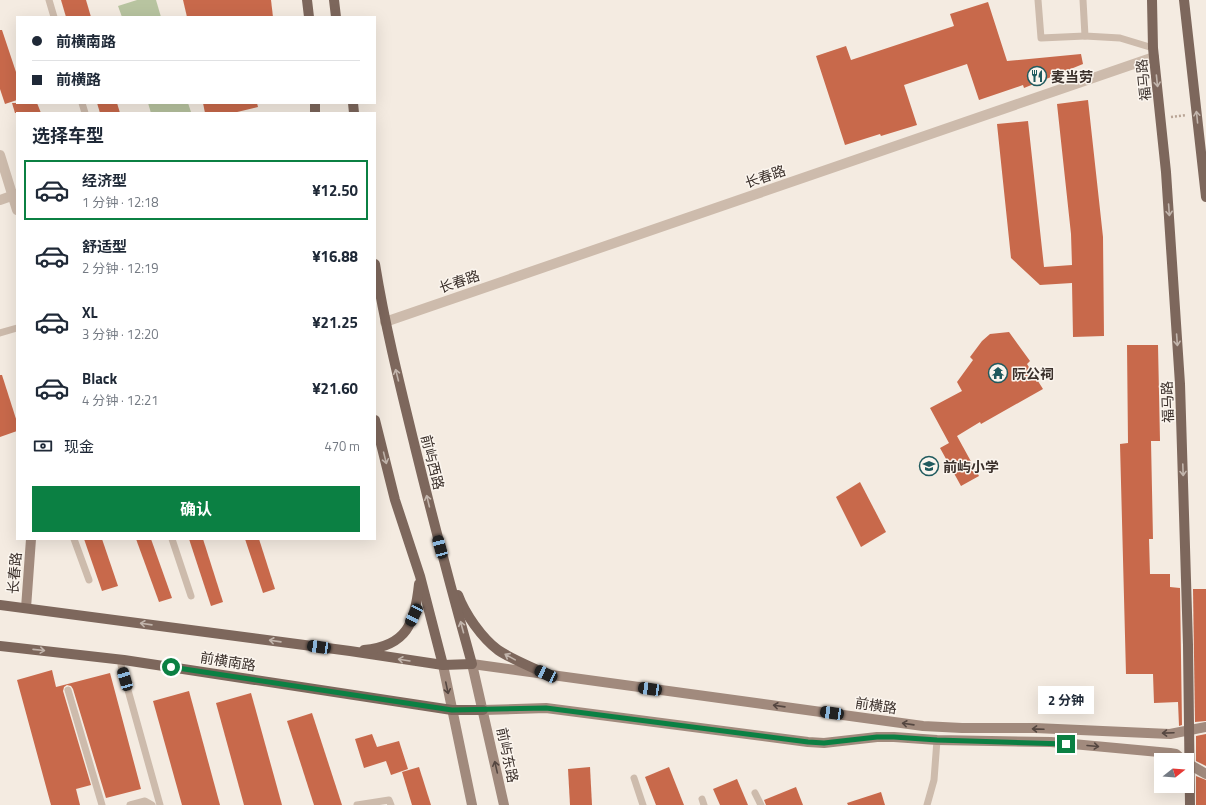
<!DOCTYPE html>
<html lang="zh">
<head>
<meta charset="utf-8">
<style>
  body { margin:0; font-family:"Titillium Web","Noto Sans SC",sans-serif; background:#f6f6f7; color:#1f2937; height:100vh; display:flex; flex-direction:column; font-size:15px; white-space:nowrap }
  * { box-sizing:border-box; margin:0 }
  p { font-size:13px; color:#747a83 }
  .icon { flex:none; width:22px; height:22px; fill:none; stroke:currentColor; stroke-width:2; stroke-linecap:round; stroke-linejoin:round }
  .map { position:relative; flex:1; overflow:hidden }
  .side { position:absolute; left:16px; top:112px; width:360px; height:428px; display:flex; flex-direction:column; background:#fff; border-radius:0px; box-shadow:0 4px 16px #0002 }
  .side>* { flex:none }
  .hud { position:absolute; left:16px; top:16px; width:360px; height:88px; border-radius:0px; box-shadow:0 4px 16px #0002; display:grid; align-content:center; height:88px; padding:0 16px; background:#fff }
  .needle { width:26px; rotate:73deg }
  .fabs { position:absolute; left:1154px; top:753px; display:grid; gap:8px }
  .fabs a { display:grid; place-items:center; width:40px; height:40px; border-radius:0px; background:#fff; box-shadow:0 4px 16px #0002; font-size:20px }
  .end { position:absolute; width:18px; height:18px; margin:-9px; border:5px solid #0b8043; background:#fff; box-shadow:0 0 0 2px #fff }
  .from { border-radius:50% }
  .bubble { position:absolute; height:28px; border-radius:0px; background:#fff; box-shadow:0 4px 16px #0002; font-size:13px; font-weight:700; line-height:28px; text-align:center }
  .car { position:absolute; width:12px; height:24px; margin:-12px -6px; border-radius:5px; box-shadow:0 0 3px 1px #0007; background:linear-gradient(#222 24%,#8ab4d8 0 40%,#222 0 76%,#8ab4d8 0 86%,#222 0) }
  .hud b { display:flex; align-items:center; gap:14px; height:38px; font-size:15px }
  .hud b+b { border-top:1px solid #e0e1e3 }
  .hud i { width:10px; height:10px; background:#1f2937 }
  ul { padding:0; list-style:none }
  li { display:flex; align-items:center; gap:12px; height:60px; margin:0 8px 6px; padding:0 8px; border:2px solid transparent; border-radius:0px }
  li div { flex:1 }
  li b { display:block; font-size:15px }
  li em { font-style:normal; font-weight:700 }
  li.selected { border-color:#0b8043 }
  li>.icon { width:36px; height:36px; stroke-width:1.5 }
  h2 { padding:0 16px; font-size:18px; line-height:48px }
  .pay { display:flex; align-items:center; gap:10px; height:44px; padding:0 16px; font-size:15px }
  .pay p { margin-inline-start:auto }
  .action { display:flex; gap:8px; margin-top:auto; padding:8px 16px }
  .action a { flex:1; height:46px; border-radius:0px; background:#0b8043; color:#fff; font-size:16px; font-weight:700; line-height:46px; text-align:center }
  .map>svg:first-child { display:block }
  .green { fill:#b8c4a0 }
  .building { fill:#c8694b }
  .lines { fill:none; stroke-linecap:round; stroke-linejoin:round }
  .path { stroke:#b9a596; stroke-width:2.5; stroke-dasharray:2 2; stroke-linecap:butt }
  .lane { stroke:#cdbbac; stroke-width:7 }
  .street { stroke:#cdbbac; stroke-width:10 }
  .secondary { stroke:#a18a7d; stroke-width:10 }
  .primary { stroke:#7d675c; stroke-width:10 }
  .oneway { stroke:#c2b5ac }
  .oneway2 { stroke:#544640 }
  .route { stroke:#0b8043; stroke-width:5 }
  .labels { text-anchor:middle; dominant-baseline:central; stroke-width:3; stroke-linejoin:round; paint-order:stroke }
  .poi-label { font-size:14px; font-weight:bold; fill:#3b302b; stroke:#fbf5ee; text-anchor:start }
  .street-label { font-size:14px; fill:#3b302b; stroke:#fbf5ee }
</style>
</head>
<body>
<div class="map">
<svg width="1206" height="805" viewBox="0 0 1206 805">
  <rect width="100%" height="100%" fill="#f4ebe1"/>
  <!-- green -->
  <g class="green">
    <polygon points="137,0 156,0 161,17 122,17 118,6"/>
    <polygon points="148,103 188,103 191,112 186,113 151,113"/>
  </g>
  <!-- building -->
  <g class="building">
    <polygon points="61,0 86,0 91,17 66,17"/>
    <polygon points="183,0 271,0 273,17 187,17"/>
    <polygon points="988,2 1007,61 1081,54 1083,64 1024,88 1023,85 979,100 967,64 904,85 917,125 881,136 880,134 845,145 816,56 846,46 851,60 954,26 950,14"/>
    <polygon points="0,30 2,30 17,75 17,100 5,104 0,89"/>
    <polygon points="1088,100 1103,237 1104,336 1073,337 1072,283 1040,285 1011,258 997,124 1028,121 1044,267 1072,265 1071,234 1057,104"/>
    <polygon points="12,103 37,103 41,113 15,113"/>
    <polygon points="97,103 117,103 120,113 100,113"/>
    <polygon points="203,103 257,103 258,107 233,113 205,113"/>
    <polygon points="1009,332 1030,361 1027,364 1043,389 981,424 980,422 957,436 979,476 961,486 940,448 949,443 930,408 962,391 957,382 973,360 970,357 982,341 990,334"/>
    <polygon points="1127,345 1158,345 1160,441 1151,441 1153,539 1149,539 1150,574 1170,574 1170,587 1180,588 1182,725 1179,726 1178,702 1154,703 1153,674 1126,674 1120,444 1128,443"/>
    <polygon points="0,375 2,375 17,422 17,431 0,437"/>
    <polygon points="860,482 886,532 861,547 836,497"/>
    <polygon points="84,539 102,539 118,586 102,591"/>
    <polygon points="136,539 151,539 172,598 159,602"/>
    <polygon points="189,539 203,539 223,602 211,606"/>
    <polygon points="245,539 259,539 275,589 263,593"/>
    <polygon points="1193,589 1206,589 1206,721 1195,722"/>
    <polygon points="52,670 56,687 110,673 141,789 106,798 73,689 71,686 67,685 64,687 63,691 91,785 76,789 80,805 51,805 17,680"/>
    <polygon points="189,691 220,805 182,805 153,701"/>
    <polygon points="251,693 282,805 244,805 216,703"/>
    <polygon points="312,713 342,805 314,805 287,721"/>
    <polygon points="372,734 377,747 399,741 408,769 391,775 386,761 364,768 355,739"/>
    <polygon points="1206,734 1206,766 1196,761 1196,736"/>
    <polygon points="419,767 431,805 412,805 402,772"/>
    <polygon points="590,767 592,805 570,805 568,769"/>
    <polygon points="669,767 684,805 656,805 645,777"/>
    <polygon points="1196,776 1206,780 1206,805 1196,805"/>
    <polygon points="737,779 748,805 720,805 713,789"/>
    <polygon points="796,787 803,805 766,805 764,800"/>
    <polygon points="881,792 885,805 848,805 847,803"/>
  </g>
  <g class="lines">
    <!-- path -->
    <polyline class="path" points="1171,117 1186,115"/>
    <!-- lane -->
    <g class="lane">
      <polyline points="49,0 54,17"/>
      <polyline points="1038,0 1041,38 1085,36"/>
      <polyline points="1083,0 1085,36 1120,38 1153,48"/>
      <polyline points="82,103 85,113"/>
      <polyline points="0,333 17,328"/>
      <polyline points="74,539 89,580"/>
      <polyline points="172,539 191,596"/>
      <polyline points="124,660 121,665 160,805"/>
      <polyline points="68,690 102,805"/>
      <polyline points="634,778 643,805"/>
      <polyline points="755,793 761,805"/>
      <polyline points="702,799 704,805"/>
      <polyline points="130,805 145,801 152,805"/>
      <polyline points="357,805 389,800 391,805"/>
      <polyline points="927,805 934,780 937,740"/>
    </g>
    <!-- street -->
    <g class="street">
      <polyline points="0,155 17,210"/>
      <polyline points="0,200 17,194"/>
      <polyline points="385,322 1154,57"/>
    </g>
    <!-- secondary -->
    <g class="secondary">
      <polyline points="26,608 31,539"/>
      <polyline points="443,665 472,805"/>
      <polyline points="483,710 546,708 808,742 824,743 877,737 894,737 937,740 1051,742 1170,753 1176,754 1183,760"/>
      <polyline points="1187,763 1206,774"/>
      <polyline points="504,805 472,664 923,726 962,728 1035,728 1170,734 1206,727"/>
    </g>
    <!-- primary -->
    <g class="primary">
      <polyline points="307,0 309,17"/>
      <polyline points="334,0 336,17"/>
      <polyline points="1152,0 1153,48 1166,172 1180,384 1188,645 1190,805"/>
      <polyline points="1184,0 1206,197"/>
      <polyline points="315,103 315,113"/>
      <polyline points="353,103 354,113"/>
      <polyline points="375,420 395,500 420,576 443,665"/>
      <path d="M458,595c7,19 24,43 40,55 15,10 32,16 48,24"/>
      <path d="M0,605l350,46 93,14 29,-1c-20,-72 -39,-144 -57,-217 -15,-61 -30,-121 -40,-183"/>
      <polyline points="0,646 124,660 452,710 483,710"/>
      <path d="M364,650c43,-4 51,-27 55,-66"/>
    </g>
  </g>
  <!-- one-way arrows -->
  <defs><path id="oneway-shaft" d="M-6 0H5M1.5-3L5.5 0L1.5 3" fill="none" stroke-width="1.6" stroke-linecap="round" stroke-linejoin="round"/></defs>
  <g class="oneway">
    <use href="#oneway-shaft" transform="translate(1157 81) rotate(84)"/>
    <use href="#oneway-shaft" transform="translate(1197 117) rotate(-96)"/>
    <use href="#oneway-shaft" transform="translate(1169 210) rotate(86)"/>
    <use href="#oneway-shaft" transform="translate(1177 340) rotate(86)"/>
    <use href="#oneway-shaft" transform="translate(397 375) rotate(-104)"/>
    <use href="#oneway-shaft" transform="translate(385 458) rotate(76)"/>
    <use href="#oneway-shaft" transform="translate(1183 470) rotate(88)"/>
    <use href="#oneway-shaft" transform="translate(428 501) rotate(-104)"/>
    <use href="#oneway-shaft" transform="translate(146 624) rotate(-172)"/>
    <use href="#oneway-shaft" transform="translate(462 627) rotate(-105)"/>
    <use href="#oneway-shaft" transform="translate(275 641) rotate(-172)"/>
    <use href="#oneway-shaft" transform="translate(39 650) rotate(6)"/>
    <use href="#oneway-shaft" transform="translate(510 657) rotate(-151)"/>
    <use href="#oneway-shaft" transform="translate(404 660) rotate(-171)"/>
  </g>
  <g class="oneway2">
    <use href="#oneway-shaft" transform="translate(447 688) rotate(78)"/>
    <use href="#oneway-shaft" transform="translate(779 706) rotate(-172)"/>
    <use href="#oneway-shaft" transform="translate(908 724) rotate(-172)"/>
    <use href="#oneway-shaft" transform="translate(1038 729) rotate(-178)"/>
    <use href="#oneway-shaft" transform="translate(1168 733) rotate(178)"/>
    <use href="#oneway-shaft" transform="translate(1093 746) rotate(5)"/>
    <use href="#oneway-shaft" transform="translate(496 767) rotate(-103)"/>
  </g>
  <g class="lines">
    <!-- route -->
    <polyline class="route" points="171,667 452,710 546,708 808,742 824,743 877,737 894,737 937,740 1066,744"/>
  </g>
  <!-- icons -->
  <defs>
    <g id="restaurant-ring" transform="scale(1)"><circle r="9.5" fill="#fbf5ee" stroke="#1f5a5e" stroke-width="1.5"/><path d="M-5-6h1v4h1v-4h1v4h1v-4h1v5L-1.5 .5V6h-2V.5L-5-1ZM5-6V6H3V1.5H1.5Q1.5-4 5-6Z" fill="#1f5a5e"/></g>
    <g id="temple-ring" transform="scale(1)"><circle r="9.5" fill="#fbf5ee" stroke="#1f5a5e" stroke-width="1.5"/><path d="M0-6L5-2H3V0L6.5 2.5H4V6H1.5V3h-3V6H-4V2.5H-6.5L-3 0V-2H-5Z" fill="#1f5a5e"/></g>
    <g id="school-ring" transform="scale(1)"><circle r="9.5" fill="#fbf5ee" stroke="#1f5a5e" stroke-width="1.5"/><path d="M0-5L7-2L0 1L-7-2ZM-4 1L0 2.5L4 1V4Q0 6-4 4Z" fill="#1f5a5e"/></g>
  </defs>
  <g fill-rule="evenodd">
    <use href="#restaurant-ring" x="1037" y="76"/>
    <use href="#temple-ring" x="998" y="373"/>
    <use href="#school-ring" x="929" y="466"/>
  </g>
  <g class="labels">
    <!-- poi labels -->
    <g class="poi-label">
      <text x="1051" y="76">麦当劳</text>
      <text x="1012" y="373">阮公祠</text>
      <text x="943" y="466">前屿小学</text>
    </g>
    <!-- street labels -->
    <g class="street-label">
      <text transform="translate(1143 80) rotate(-96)">福马路</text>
      <text transform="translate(765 176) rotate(-19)">长春路</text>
      <text transform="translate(459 281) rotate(-19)">长春路</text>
      <text transform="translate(1167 402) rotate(-92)">福马路</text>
      <text transform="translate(433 462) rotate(76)">前屿西路</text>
      <text transform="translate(14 573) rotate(-85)">长春路</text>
      <text transform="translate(228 661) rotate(9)">前横南路</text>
      <text transform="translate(876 705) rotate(8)">前横路</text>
      <text transform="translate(508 755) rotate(78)">前屿东路</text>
    </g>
  </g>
</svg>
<div class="fabs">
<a><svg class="needle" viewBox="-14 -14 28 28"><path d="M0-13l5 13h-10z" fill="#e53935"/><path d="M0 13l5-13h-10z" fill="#747a83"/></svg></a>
</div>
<i class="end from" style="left:171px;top:667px"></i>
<i class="end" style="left:1066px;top:744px"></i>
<div class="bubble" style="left:1038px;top:686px;width:56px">2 分钟</div>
<i class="car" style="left:440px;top:547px;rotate:345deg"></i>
<i class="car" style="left:414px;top:615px;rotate:206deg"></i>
<i class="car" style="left:319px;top:647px;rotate:278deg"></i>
<i class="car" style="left:546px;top:674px;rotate:295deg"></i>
<i class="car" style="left:125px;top:679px;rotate:344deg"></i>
<i class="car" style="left:650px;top:689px;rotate:278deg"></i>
<i class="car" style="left:832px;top:713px;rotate:278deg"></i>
<div class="hud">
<b><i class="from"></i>前横南路</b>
<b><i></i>前横路</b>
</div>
<section class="side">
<h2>选择车型</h2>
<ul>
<li class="selected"><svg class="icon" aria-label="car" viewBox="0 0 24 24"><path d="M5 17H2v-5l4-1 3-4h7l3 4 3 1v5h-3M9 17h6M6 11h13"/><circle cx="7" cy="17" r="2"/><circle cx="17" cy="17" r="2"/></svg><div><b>经济型</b><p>1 分钟 · 12:18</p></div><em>¥12.50</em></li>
<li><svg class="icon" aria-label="car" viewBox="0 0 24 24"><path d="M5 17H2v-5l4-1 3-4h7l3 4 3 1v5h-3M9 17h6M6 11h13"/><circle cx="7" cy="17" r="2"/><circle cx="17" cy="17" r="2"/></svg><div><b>舒适型</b><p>2 分钟 · 12:19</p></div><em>¥16.88</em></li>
<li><svg class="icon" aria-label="car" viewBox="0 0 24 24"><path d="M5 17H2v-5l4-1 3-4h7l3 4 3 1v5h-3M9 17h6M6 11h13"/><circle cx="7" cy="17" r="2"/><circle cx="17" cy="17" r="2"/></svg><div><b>XL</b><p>3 分钟 · 12:20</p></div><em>¥21.25</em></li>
<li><svg class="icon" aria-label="car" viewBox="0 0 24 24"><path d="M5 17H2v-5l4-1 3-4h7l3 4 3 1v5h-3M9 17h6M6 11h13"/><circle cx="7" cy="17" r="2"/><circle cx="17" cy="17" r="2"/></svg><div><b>Black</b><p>4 分钟 · 12:21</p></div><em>¥21.60</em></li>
</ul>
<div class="pay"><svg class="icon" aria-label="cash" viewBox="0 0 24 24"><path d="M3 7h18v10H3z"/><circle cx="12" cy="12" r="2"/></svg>现金<p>470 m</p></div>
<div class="action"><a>确认</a></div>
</section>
</div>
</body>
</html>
